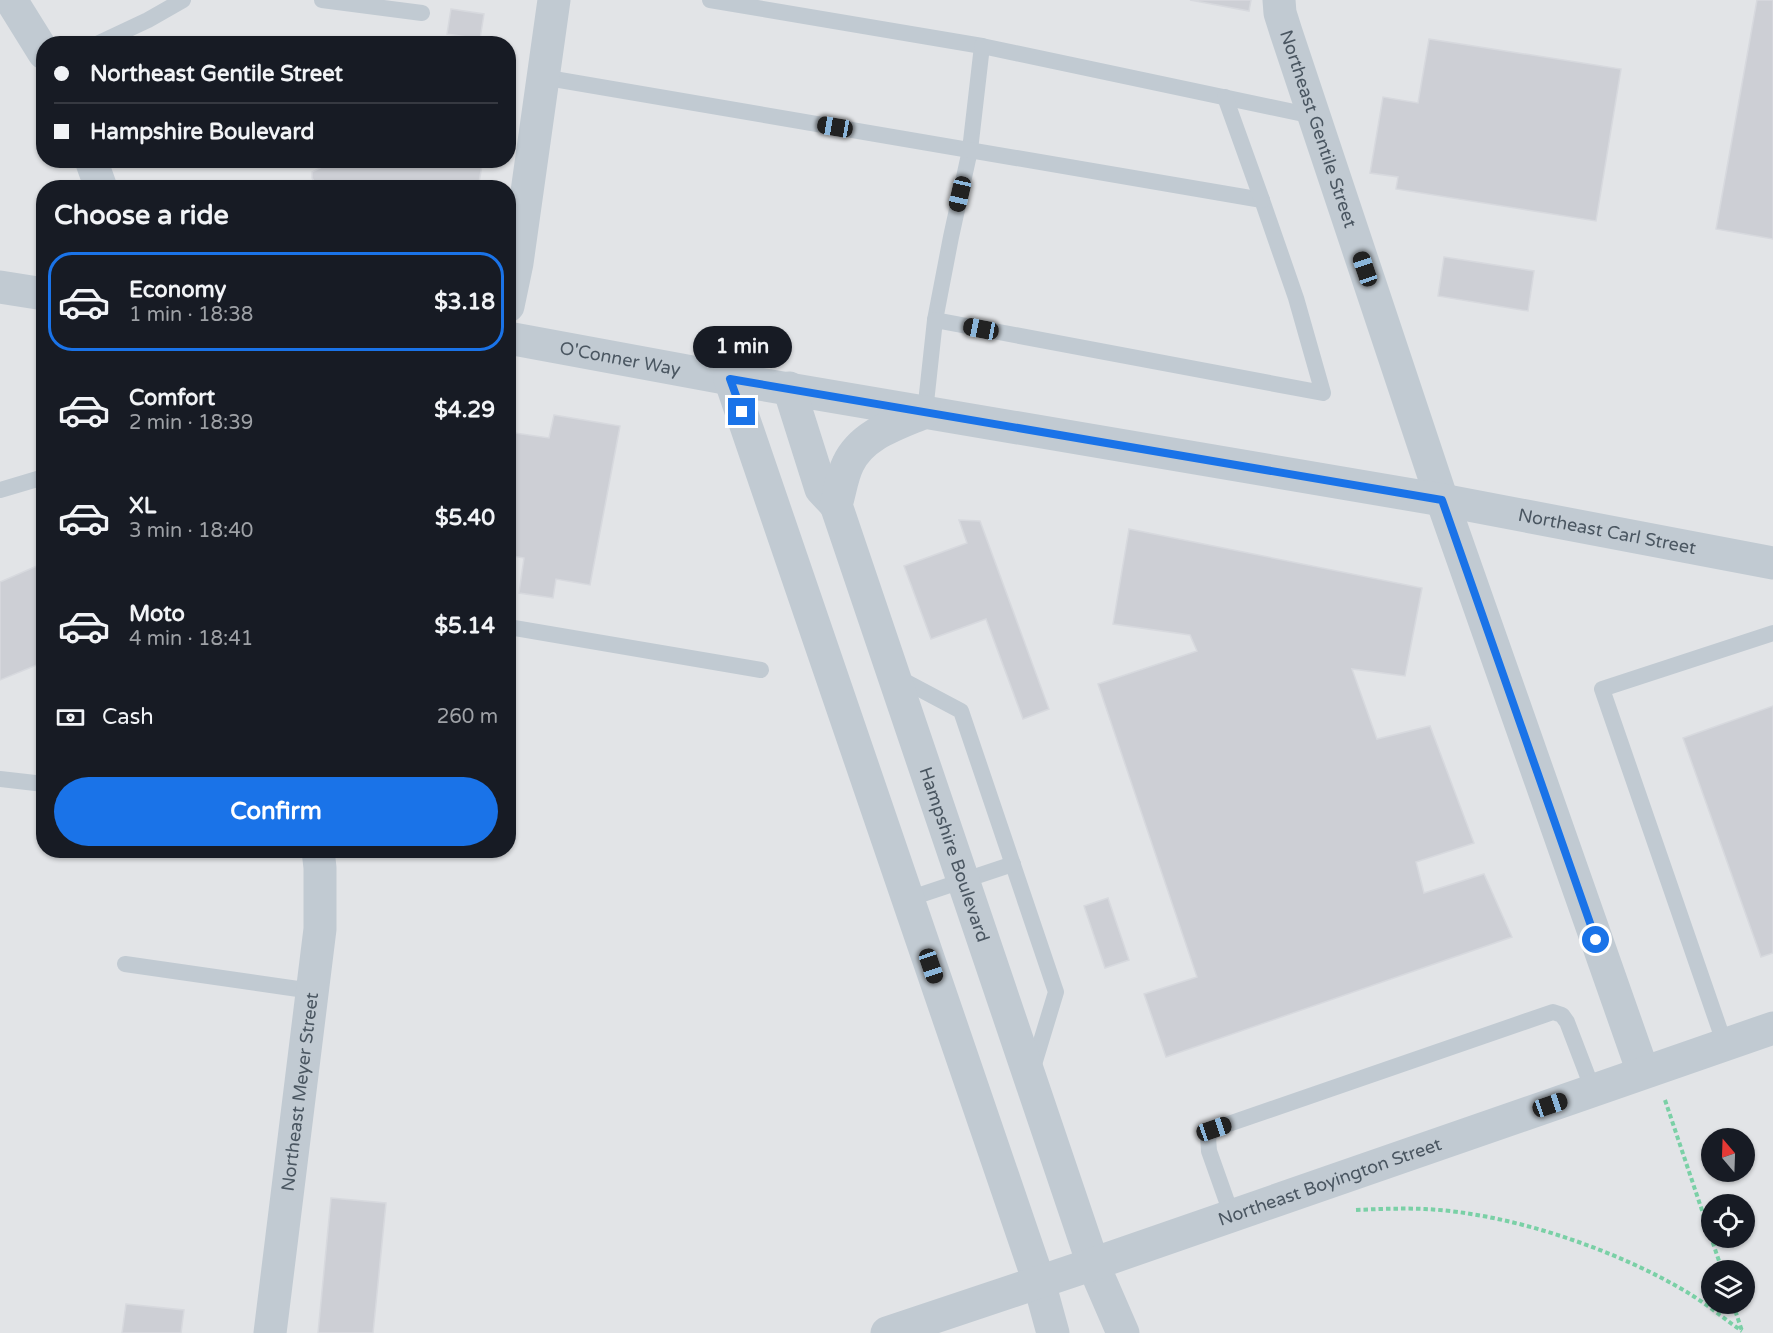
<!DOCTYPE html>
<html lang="en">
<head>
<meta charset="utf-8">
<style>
  body { margin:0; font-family:"Varela Round",sans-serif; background:#242831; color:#f1f3f6; height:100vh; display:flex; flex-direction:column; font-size:22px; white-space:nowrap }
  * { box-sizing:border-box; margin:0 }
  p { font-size:20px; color:#9ea1a6 }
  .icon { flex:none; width:33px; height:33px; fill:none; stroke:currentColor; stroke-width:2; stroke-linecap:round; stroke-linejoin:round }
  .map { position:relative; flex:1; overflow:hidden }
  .panel { position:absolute; left:36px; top:180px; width:480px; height:678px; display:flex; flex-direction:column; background:#171b24; border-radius:24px; box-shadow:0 2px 4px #0004 }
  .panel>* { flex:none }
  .hud { position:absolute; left:36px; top:36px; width:480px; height:132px; border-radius:24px; box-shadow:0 2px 4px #0004; display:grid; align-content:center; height:132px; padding:0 18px; background:#171b24 }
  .needle { width:39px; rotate:341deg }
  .fabs { position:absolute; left:1701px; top:1128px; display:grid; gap:12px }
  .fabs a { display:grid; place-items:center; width:54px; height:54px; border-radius:50%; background:#171b24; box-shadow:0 2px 4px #0004; font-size:30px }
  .end { position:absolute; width:27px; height:27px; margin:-14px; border:8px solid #1a73e8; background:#fff; box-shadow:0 0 0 3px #fff }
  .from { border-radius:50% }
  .bubble { position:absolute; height:42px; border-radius:21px; background:#171b24; box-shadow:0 2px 4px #0004; font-size:20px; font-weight:800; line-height:42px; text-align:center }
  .car { position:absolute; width:18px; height:36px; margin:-18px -9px; border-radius:8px; box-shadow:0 0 4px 2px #0007; background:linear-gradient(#222 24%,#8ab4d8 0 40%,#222 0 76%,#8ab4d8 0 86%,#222 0) }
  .hud b { display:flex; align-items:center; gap:21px; height:57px; font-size:22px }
  .hud b+b { border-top:2px solid #363941 }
  .hud i { width:15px; height:15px; background:#f1f3f6 }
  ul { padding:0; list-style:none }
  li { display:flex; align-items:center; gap:18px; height:99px; margin:0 12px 9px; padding:0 6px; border:3px solid transparent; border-radius:24px }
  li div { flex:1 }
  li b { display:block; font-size:22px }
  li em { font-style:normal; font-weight:800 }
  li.on { border-color:#1a73e8 }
  li>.icon { width:54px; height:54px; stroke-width:1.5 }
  h2 { padding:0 18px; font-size:27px; line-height:72px }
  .pay { display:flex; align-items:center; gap:15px; height:66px; padding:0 18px; font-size:22px }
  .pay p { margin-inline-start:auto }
  .primary-button { display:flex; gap:12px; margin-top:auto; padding:12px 18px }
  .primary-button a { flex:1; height:69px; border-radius:36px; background:#1a73e8; color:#fff; font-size:24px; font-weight:800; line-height:69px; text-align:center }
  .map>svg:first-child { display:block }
  .airport { fill:#e2e4e7; fill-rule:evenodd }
  .building { fill:#cdcfd5; stroke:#d7d9de; stroke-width:1.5 }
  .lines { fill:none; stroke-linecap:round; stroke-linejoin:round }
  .path { stroke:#7ad0a6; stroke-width:4; stroke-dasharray:4.5 3; stroke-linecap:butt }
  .lane { stroke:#c1cad2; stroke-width:16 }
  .street { stroke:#c1cad2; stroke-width:33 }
  .route { stroke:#1a73e8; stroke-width:8 }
  .labels { text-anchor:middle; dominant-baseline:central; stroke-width:5; stroke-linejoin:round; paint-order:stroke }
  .street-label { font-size:18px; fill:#4a5661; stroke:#fff }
</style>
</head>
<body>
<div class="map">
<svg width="1773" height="1333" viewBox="0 0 1773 1333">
  <rect width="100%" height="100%" fill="#f5f3f3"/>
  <!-- airport -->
  <path class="airport" d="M0,0h1773v1333h-1773zM44,44h464v116h-464zM44,188h464v662h-464zM1712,1138h32v34h-32zM1712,1204h32v34h-32zM1712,1270h32v34h-32z"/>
  <!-- building -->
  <g class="building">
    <polygon points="1190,0 1251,0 1249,11"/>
    <polygon points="1757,0 1773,0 1773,239 1716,229"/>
    <polygon points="451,9 484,14 480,39 447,34"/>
    <polygon points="1429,39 1621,69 1596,221 1396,189 1398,177 1370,173 1383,97 1418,103"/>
    <polygon points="323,160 483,160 478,188 319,188 312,178 312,172 322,167"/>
    <polygon points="1444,257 1534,271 1528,311 1438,296"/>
    <polygon points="554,415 620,426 590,585 556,579 553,598 519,593 524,558 508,555 508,432 549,438"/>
    <polygon points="959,520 980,521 1049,709 1023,719 986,619 931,639 904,566 967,543"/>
    <polygon points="1129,529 1422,588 1405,676 1352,669 1377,739 1430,726 1474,843 1416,862 1424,893 1484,874 1512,937 1166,1057 1144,994 1197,977 1098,684 1197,651 1190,635 1113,624"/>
    <polygon points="39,565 44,577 44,662 0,680 0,582"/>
    <polygon points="1773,706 1773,953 1761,957 1683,738"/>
    <polygon points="1108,898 1129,960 1105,968 1084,906"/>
    <polygon points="331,1198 386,1203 373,1333 318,1333"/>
    <polygon points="126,1304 184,1310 181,1333 122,1333"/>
  </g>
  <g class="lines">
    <!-- path -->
    <g class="path">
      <polyline points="1665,1100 1722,1270"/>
      <path d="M1356,1210c23,-1 46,-2 69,-1 85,4 193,41 265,85 18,11 34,25 52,37"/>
      <polyline points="1733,1304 1742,1331"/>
    </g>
    <!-- lane -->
    <g class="lane">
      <polyline points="322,0 422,13"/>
      <polyline points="710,0 982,46 970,150 951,237 935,320"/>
      <polyline points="97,44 148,20 183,0"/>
      <polyline points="982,46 1313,116"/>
      <polyline points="542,77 1262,200 1296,298 1323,393 935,320 925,412"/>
      <polyline points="1225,97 1262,200"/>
      <polyline points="0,490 44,477"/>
      <polyline points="508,627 761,670"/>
      <polyline points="895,676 961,711 1056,992 1032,1071"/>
      <polyline points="0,779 44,784"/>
      <polyline points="908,899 1013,864"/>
      <polyline points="125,964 312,991"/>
      <polyline points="1725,1045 1602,689 1773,633"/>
      <polyline points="1232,1216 1209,1151 1208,1137 1214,1129 1553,1012 1562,1015 1567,1022 1593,1090"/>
    </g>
    <!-- street -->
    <g class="street">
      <polyline points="11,0 44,53"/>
      <path id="s1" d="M1279,0l1,13 6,19 156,468 201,572"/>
      <polyline points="91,160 101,188"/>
      <polyline points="0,287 44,294"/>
      <polyline points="508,306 517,263 554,0"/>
      <path id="s2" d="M508,338l222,41 712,121 331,63"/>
      <polyline points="730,379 1039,1282 1053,1333"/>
      <polyline points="789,388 821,489 836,505"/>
      <path id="s3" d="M925,412c-28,12 -63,22 -77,52 -6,12 -8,28 -12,41l257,759 30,69"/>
      <path id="s4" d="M270,1333l50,-404v-61l-2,-18"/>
      <path id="s5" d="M887,1333l206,-69 680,-236"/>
    </g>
  </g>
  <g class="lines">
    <!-- route -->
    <polyline class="route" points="742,412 730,379 1442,500 1596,940"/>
  </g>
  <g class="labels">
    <!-- street labels -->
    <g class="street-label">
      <text stroke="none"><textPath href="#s1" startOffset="135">Northeast Gentile Street</textPath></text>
      <text stroke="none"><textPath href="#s2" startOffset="114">O'Conner Way</textPath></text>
      <text stroke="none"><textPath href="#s2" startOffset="1116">Northeast Carl Street</textPath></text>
      <text stroke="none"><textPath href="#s3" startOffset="507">Hampshire Boulevard</textPath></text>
      <text stroke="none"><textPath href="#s4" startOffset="243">Northeast Meyer Street</textPath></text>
      <text stroke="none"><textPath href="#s5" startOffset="468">Northeast Boyington Street</textPath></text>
    </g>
  </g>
</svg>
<div class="fabs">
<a><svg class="needle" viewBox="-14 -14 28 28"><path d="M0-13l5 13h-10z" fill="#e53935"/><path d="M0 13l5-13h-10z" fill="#9ea1a6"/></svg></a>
<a><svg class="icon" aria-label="locate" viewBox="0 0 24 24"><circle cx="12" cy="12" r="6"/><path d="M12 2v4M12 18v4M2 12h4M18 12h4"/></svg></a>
<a><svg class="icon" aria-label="layers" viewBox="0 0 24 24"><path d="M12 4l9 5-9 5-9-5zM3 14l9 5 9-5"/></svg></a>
</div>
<i class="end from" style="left:1596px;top:940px"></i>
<i class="end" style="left:742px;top:412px"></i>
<div class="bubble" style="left:693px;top:326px;width:99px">1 min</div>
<i class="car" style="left:835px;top:127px;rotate:280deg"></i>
<i class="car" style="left:960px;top:194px;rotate:193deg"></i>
<i class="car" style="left:1365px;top:269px;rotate:341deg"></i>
<i class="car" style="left:981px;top:329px;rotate:281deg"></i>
<i class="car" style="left:931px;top:966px;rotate:161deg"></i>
<i class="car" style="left:1550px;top:1105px;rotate:71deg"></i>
<i class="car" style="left:1214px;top:1129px;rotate:71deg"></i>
<div class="hud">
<b><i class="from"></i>Northeast Gentile Street</b>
<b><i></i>Hampshire Boulevard</b>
</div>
<section class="panel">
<h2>Choose a ride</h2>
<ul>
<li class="on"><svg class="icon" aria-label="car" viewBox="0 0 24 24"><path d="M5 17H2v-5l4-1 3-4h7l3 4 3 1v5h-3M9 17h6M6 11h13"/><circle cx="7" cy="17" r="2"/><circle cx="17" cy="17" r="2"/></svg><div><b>Economy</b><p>1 min · 18:38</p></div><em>$3.18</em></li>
<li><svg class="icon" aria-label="car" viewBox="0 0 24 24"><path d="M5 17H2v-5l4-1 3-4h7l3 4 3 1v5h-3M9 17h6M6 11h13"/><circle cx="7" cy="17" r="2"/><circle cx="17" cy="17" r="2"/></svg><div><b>Comfort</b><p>2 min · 18:39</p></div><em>$4.29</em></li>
<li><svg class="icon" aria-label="car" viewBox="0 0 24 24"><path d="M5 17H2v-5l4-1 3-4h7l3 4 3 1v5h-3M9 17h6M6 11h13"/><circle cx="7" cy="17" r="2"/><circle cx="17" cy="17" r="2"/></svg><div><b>XL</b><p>3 min · 18:40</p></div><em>$5.40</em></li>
<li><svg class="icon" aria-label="car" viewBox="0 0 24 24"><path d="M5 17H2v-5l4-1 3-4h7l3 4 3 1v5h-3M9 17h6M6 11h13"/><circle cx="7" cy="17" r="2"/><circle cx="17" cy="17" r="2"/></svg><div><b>Moto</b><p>4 min · 18:41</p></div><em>$5.14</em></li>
</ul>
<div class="pay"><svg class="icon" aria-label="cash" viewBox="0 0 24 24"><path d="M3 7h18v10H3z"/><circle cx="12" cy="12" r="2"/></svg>Cash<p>260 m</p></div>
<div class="primary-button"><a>Confirm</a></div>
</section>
</div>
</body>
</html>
